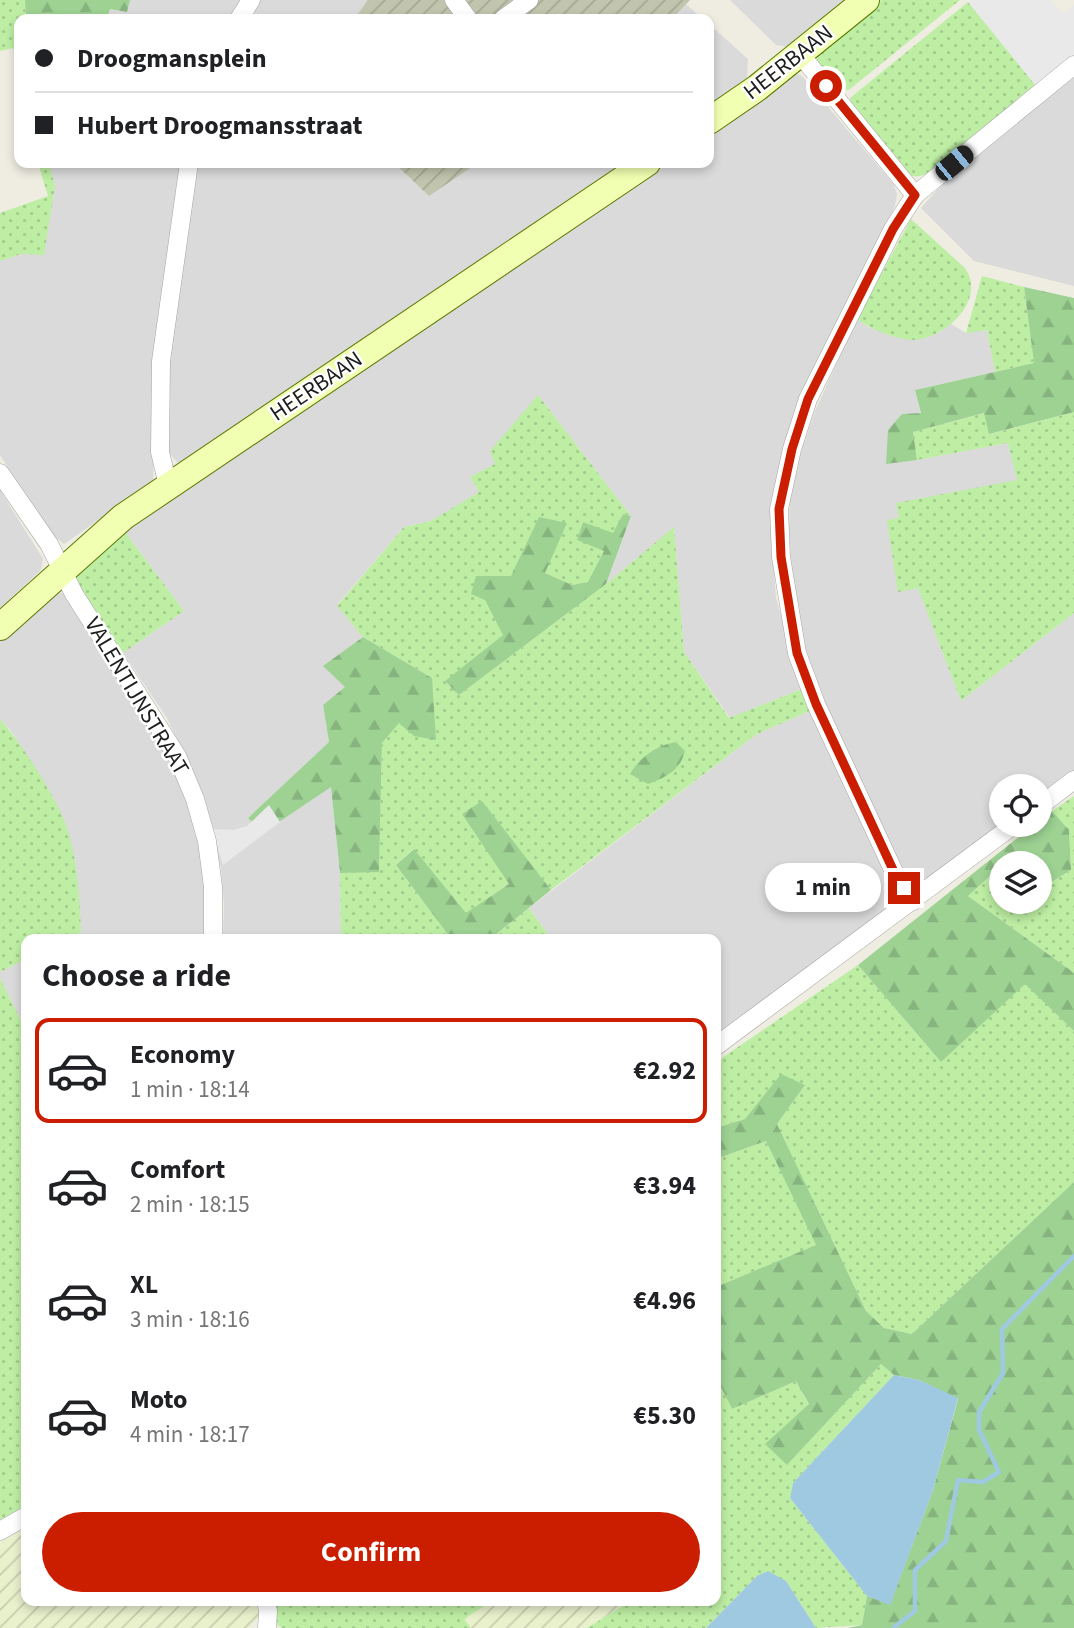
<!DOCTYPE html>
<html lang="en">
<head>
<meta charset="utf-8">
<style>
  body { margin:0; font-family:"Source Sans 3",sans-serif; background:#f2f2f2; color:#202124; height:100vh; display:flex; flex-direction:column; font-size:26px; white-space:nowrap }
  * { box-sizing:border-box; margin:0 }
  p { font-size:23px; color:#757577 }
  .icon { flex:none; width:38px; height:38px; fill:none; stroke:currentColor; stroke-width:2; stroke-linecap:round; stroke-linejoin:round }
  .map { position:relative; flex:1; overflow:hidden }
  .side { position:absolute; left:21px; top:934px; width:700px; height:672px; display:flex; flex-direction:column; background:#fff; border-radius:14px; box-shadow:0 4px 10px #0003 }
  .side>* { flex:none }
  .top-card { position:absolute; left:14px; top:14px; width:700px; height:154px; border-radius:14px; box-shadow:0 4px 10px #0003; display:grid; align-content:center; height:154px; padding:0 21px; background:#fff }
  .buttons { position:absolute; left:989px; top:774px; display:grid; gap:14px }
  .buttons a { display:grid; place-items:center; width:63px; height:63px; border-radius:50%; background:#fff; box-shadow:0 4px 10px #0003; font-size:35px }
  .end { position:absolute; width:32px; height:32px; margin:-16px; border:9px solid #cb1d00; background:#fff; box-shadow:0 0 0 4px #fff }
  .from { border-radius:50% }
  .bubble { position:absolute; height:49px; border-radius:24px; background:#fff; box-shadow:0 4px 10px #0003; font-size:23px; font-weight:700; line-height:49px; text-align:center }
  .car { position:absolute; width:21px; height:42px; margin:-21px -10px; border-radius:9px; box-shadow:0 0 5px 2px #0007; background:linear-gradient(#222 24%,#8ab4d8 0 40%,#222 0 76%,#8ab4d8 0 86%,#222 0) }
  .top-card b { display:flex; align-items:center; gap:24px; height:66px; font-size:26px }
  .top-card b+b { border-top:2px solid #e0e0e0 }
  .top-card i { width:18px; height:18px; background:#202124 }
  ul { padding:0; list-style:none }
  li { display:flex; align-items:center; gap:21px; height:105px; margin:0 14px 10px; padding:0 7px; border:4px solid transparent; border-radius:14px }
  li div { flex:1 }
  li b { display:block; font-size:26px }
  li em { font-style:normal; font-weight:700 }
  li.current { border-color:#cb1d00 }
  li>.icon { width:63px; height:63px; stroke-width:1.5 }
  h2 { padding:0 21px; font-size:32px; line-height:84px }
  .cta { display:flex; gap:14px; margin-top:auto; padding:14px 21px }
  .cta a { flex:1; height:80px; border-radius:42px; background:#cb1d00; color:#fff; font-size:28px; font-weight:700; line-height:80px; text-align:center }
  .map>svg:first-child { display:block }
  .residential { fill:#dbdada }
  .construction { fill:url(#construction-furrows) }
  .farmland { fill:url(#farmland-furrows) }
  .grass { fill:url(#grass-dots) }
  .forest { fill:url(#forest-firs) }
  .parking { fill:#e9e9e9 }
  .water { fill:#9fc9e1 }
  .lines { fill:none; stroke-linecap:round; stroke-linejoin:round }
  .stream { stroke:#9fc9e1; stroke-width:4.5 }
  .street-casing { stroke:#a4a4a4; stroke-width:19 }
  .secondary-casing { stroke:#5a7900; stroke-width:28 }
  .street { stroke:#fff; stroke-width:18 }
  .secondary { stroke:#f0ffb1; stroke-width:26 }
  .route { stroke:#cb1d00; stroke-width:9 }
  .labels { text-anchor:middle; dominant-baseline:central; stroke-width:5; stroke-linejoin:round; paint-order:stroke }
  .street-label { font-size:23px; fill:#1d1d1d; stroke:#fff }
</style>
</head>
<body>
<div class="map">
<svg width="1074" height="1628" viewBox="0 0 1074 1628">
  <defs>
    <pattern id="construction-furrows" width="10" height="10" patternUnits="userSpaceOnUse" patternTransform="scale(1.75)"><rect width="10" height="10" fill="#c1c5ad"/><path d="M-1 1l2-2M0 10L10 0M9 11l2-2" fill="none" stroke="#a5a994"/></pattern>
    <pattern id="farmland-furrows" width="10" height="10" patternUnits="userSpaceOnUse" patternTransform="scale(1.75)"><rect width="10" height="10" fill="#e8f0cc"/><path d="M-1 1l2-2M0 10L10 0M9 11l2-2" fill="none" stroke="#c7cdaf"/></pattern>
    <pattern id="grass-dots" width="8" height="8" patternUnits="userSpaceOnUse" patternTransform="scale(1.75)"><rect width="8" height="8" fill="#bdeea3"/><path d="M2 2h.1M6 6h.1" fill="none" stroke="#a2cc8c" stroke-width="1.8" stroke-linecap="round"/></pattern>
    <pattern id="forest-firs" width="22" height="20" patternUnits="userSpaceOnUse" patternTransform="scale(1.75)"><rect width="22" height="20" fill="#9dd293"/><path d="M5 1l3.5 6h-7zM16 11l3.5 6h-7z" fill="#87b47e"/></pattern>
  </defs>
  <rect width="100%" height="100%" fill="#efede2"/>
  <!-- residential -->
  <g class="residential">
    <polygon points="130,0 244,0 232,19 107,19 110,9 127,12"/>
    <polygon points="258,0 368,0 354,19 245,19"/>
    <polygon points="730,0 848,0 787,47 776,45"/>
    <polygon points="686,4 703,19 672,19"/>
    <polygon points="709,24 748,59 747,81 709,108"/>
    <polygon points="795,73 802,76 894,185 897,194 895,206 834,331 772,545 776,598 802,689 730,718 684,652 674,528 606,584 631,516 538,395 480,492 431,521 404,527 337,605 363,637 324,666 346,687 323,705 329,742 248,818 267,830 331,786 340,873 341,940 223,940 224,904 221,869 212,830 191,769 167,718 123,653 184,611 125,532 664,163 709,163 709,132"/>
    <polygon points="1074,77 1074,286 974,261 921,208 945,181"/>
    <polygon points="49,163 184,163 155,371 153,482 64,544 54,536 0,455 0,261 21,254 55,186"/>
    <polygon points="195,163 394,163 429,196 478,163 628,163 179,464 168,452 167,369"/>
    <polygon points="857,319 868,327 926,338 940,332 951,324 966,333 987,330 995,372 915,390 921,414 886,463 917,460 1008,443 1018,481 897,504 899,518 898,591 918,587 961,701 1074,613 1074,777 1040,802 1040,786 1001,786 1001,824 933,879 922,881 910,880 902,873 821,696 804,648 792,573 789,530 790,497 800,455 815,411"/>
    <polygon points="0,490 43,559 41,570 0,608"/>
    <polygon points="55,590 66,595 166,750 190,805 204,866 207,940 66,940 81,932 66,825 53,798 11,731 0,719 0,641"/>
    <polygon points="812,710 890,883 891,902 887,911 716,1034 716,940 552,940 529,908 757,734"/>
    <polygon points="26,959 26,1031 0,978 0,972"/>
  </g>
  <!-- construction -->
  <g class="construction">
    <polygon points="368,0 690,0 672,19 354,19"/>
    <polygon points="394,163 478,163 429,196"/>
  </g>
  <!-- farmland -->
  <g class="farmland">
    <polygon points="26,1528 26,1601 257,1601 260,1616 249,1628 0,1628 0,1542"/>
    <polygon points="492,1601 631,1601 587,1628 471,1628 464,1619"/>
  </g>
  <!-- grass -->
  <g class="grass">
    <polygon points="0,0 25,0 26,19 19,19 19,70 13,48 0,51"/>
    <polygon points="881,0 960,0 850,89 840,92 817,61 817,52"/>
    <path d="M968,2l69,85 -104,83c-10,6 -15,8 -26,5l-57,-73v-4z"/>
    <polygon points="38,163 49,163 55,186 44,255 21,254 0,261 0,213 48,196"/>
    <path d="M911,219l54,49c22,31 -19,70 -51,72 -16,0 -45,-11 -57,-21z"/>
    <polygon points="982,276 1024,287 1034,363 995,372 987,330 966,333"/>
    <polygon points="538,395 631,516 623,514 613,534 582,522 604,551 589,582 572,585 545,573 539,518 511,577 476,576 503,635 446,682 459,695 606,584 674,527 684,652 729,718 802,689 812,710 757,734 551,890 482,802 462,814 510,883 466,914 413,849 396,865 452,940 341,940 340,873 379,871 382,743 432,678 363,637 337,606 404,527 431,521 479,492 470,477 495,464 490,451"/>
    <polygon points="1074,412 1074,613 961,701 918,588 898,592 887,520 899,518 896,503 1017,480 1008,443 917,460 913,432 985,413 990,434"/>
    <polygon points="125,532 184,611 123,653 72,575"/>
    <path d="M0,719c20,22 56,78 66,106 11,31 14,74 15,107l-15,8h-40v19l-26,13z"/>
    <polygon points="1074,796 1074,973 968,896 1001,866 1001,901 1040,901 1040,889 1071,870 1069,830 1052,811"/>
    <polygon points="529,908 552,940 489,940"/>
    <polygon points="858,965 940,1061 1025,983 1074,1031 1074,1182 912,1334 884,1328 866,1311 777,1124 805,1085 781,1075 745,1119 716,1128 716,1062"/>
    <polygon points="0,978 26,1031 26,1505 0,1520"/>
    <polygon points="766,1141 817,1245 716,1287 716,1159"/>
    <polygon points="881,1364 894,1375 793,1483 790,1498 867,1596 862,1625 816,1628 786,1581 757,1576 706,1628 587,1628 631,1601 716,1601 716,1377 732,1409 796,1381 809,1405 787,1465"/>
    <polygon points="272,1601 492,1601 464,1619 471,1628 282,1628 274,1622"/>
  </g>
  <!-- forest -->
  <g class="forest">
    <polygon points="25,0 130,0 127,12 110,9 107,19 26,19"/>
    <polygon points="1024,287 1074,298 1074,412 989,434 984,413 913,432 917,460 886,464 888,430 902,414 921,413 915,390 1034,363"/>
    <polygon points="623,514 631,516 606,584 459,695 445,681 503,635 485,600 471,594 476,576 511,576 539,517 567,523 545,573 572,585 588,582 604,551 577,540 583,522 613,533"/>
    <polygon points="363,637 432,678 436,740 414,736 399,723 382,743 379,872 340,873 331,787 267,830 260,830 248,818 329,742 323,705 345,687 323,666"/>
    <path d="M676,742l9,9c-5,20 -19,26 -37,33l-18,-10c10,-17 27,-29 46,-32z"/>
    <polygon points="482,801 551,890 489,940 452,940 396,865 414,849 466,913 509,884 462,814"/>
    <polygon points="1052,811 1069,830 1071,870 1040,889 1040,863 1024,863 1017,852 1004,863 1001,863 1001,866 968,896 1074,973 1074,1031 1025,984 941,1062 858,965 1035,824 1040,824 1040,821"/>
    <polygon points="781,1074 805,1085 777,1124 866,1311 884,1328 912,1334 1074,1182 1074,1628 847,1628 862,1625 867,1596 890,1604 933,1490 958,1399 919,1380 894,1375 881,1364 787,1465 765,1444 809,1404 796,1381 732,1409 716,1377 716,1287 816,1245 766,1141 716,1159 716,1128 745,1119"/>
  </g>
  <!-- parking -->
  <g class="parking">
    <polygon points="971,0 1051,0 1062,14 1074,5 1074,57 1037,87 968,2"/>
    <polygon points="269,805 280,822 223,865 212,829 234,830 247,826"/>
  </g>
  <!-- water -->
  <g class="water">
    <polygon points="894,1375 919,1380 958,1398 933,1490 890,1605 867,1596 790,1498 793,1483"/>
    <polygon points="768,1571 786,1581 816,1628 706,1628 757,1576"/>
  </g>
  <g class="lines">
    <!-- stream -->
    <polyline class="stream" points="893,1628 915,1611 915,1570 946,1541 958,1480 983,1482 999,1472 979,1430 979,1412 1003,1373 1002,1329 1074,1256"/>
    <!-- street casing -->
    <g class="street-casing">
      <g id="street">
        <polyline points="454,0 468,19"/>
        <polyline points="239,19 251,0"/>
        <polyline points="503,19 529,0"/>
        <polyline points="800,54 915,195"/>
        <polyline points="0,473 49,544 74,594 177,756 195,799 207,841 213,887 213,940"/>
        <polyline points="168,486 160,452 161,361 189,163"/>
        <polyline points="1040,806 1074,780"/>
        <polyline points="913,901 895,874 816,704 797,653 781,557 779,509 792,449 808,399 893,229 915,195 1074,65"/>
        <polyline points="716,1046 1015,824"/>
        <polyline points="0,1531 26,1516"/>
        <polyline points="266,1601 268,1611 267,1628"/>
      </g>
    </g>
    <!-- secondary casing -->
    <g class="secondary-casing">
      <g id="secondary">
        <polyline points="709,121 757,88 866,0"/>
        <polyline points="0,627 123,517 647,163"/>
      </g>
    </g>
    <!-- street -->
    <use href="#street" class="street"/>
    <!-- secondary -->
    <use href="#secondary" class="secondary"/>
  </g>
  <g class="lines">
    <!-- route -->
    <polyline class="route" points="826,86 915,195 893,229 808,399 792,449 779,509 781,557 797,653 816,704 895,874 904,888"/>
  </g>
  <g class="labels">
    <!-- street labels -->
    <g class="street-label">
      <text transform="translate(788 62) rotate(-38)">HEERBAAN</text>
      <text transform="translate(316 386) rotate(-34)">HEERBAAN</text>
      <text transform="translate(137 696) rotate(59)">VALENTIJNSTRAAT</text>
    </g>
  </g>
</svg>
<div class="buttons">
<a><svg class="icon" aria-label="locate" viewBox="0 0 24 24"><circle cx="12" cy="12" r="6"/><path d="M12 2v4M12 18v4M2 12h4M18 12h4"/></svg></a>
<a><svg class="icon" aria-label="layers" viewBox="0 0 24 24"><path d="M12 4l9 5-9 5-9-5zM3 14l9 5 9-5"/></svg></a>
</div>
<i class="end from" style="left:826px;top:86px"></i>
<i class="end" style="left:904px;top:888px"></i>
<div class="bubble" style="left:765px;top:863px;width:116px">1 min</div>
<i class="car" style="left:954px;top:163px;rotate:51deg"></i>
<div class="top-card">
<b><i class="from"></i>Droogmansplein</b>
<b><i></i>Hubert Droogmansstraat</b>
</div>
<section class="side">
<h2>Choose a ride</h2>
<ul>
<li class="current"><svg class="icon" aria-label="car" viewBox="0 0 24 24"><path d="M5 17H2v-5l4-1 3-4h7l3 4 3 1v5h-3M9 17h6M6 11h13"/><circle cx="7" cy="17" r="2"/><circle cx="17" cy="17" r="2"/></svg><div><b>Economy</b><p>1 min · 18:14</p></div><em>€2.92</em></li>
<li><svg class="icon" aria-label="car" viewBox="0 0 24 24"><path d="M5 17H2v-5l4-1 3-4h7l3 4 3 1v5h-3M9 17h6M6 11h13"/><circle cx="7" cy="17" r="2"/><circle cx="17" cy="17" r="2"/></svg><div><b>Comfort</b><p>2 min · 18:15</p></div><em>€3.94</em></li>
<li><svg class="icon" aria-label="car" viewBox="0 0 24 24"><path d="M5 17H2v-5l4-1 3-4h7l3 4 3 1v5h-3M9 17h6M6 11h13"/><circle cx="7" cy="17" r="2"/><circle cx="17" cy="17" r="2"/></svg><div><b>XL</b><p>3 min · 18:16</p></div><em>€4.96</em></li>
<li><svg class="icon" aria-label="car" viewBox="0 0 24 24"><path d="M5 17H2v-5l4-1 3-4h7l3 4 3 1v5h-3M9 17h6M6 11h13"/><circle cx="7" cy="17" r="2"/><circle cx="17" cy="17" r="2"/></svg><div><b>Moto</b><p>4 min · 18:17</p></div><em>€5.30</em></li>
</ul>
<div class="cta"><a>Confirm</a></div>
</section>
</div>
</body>
</html>
